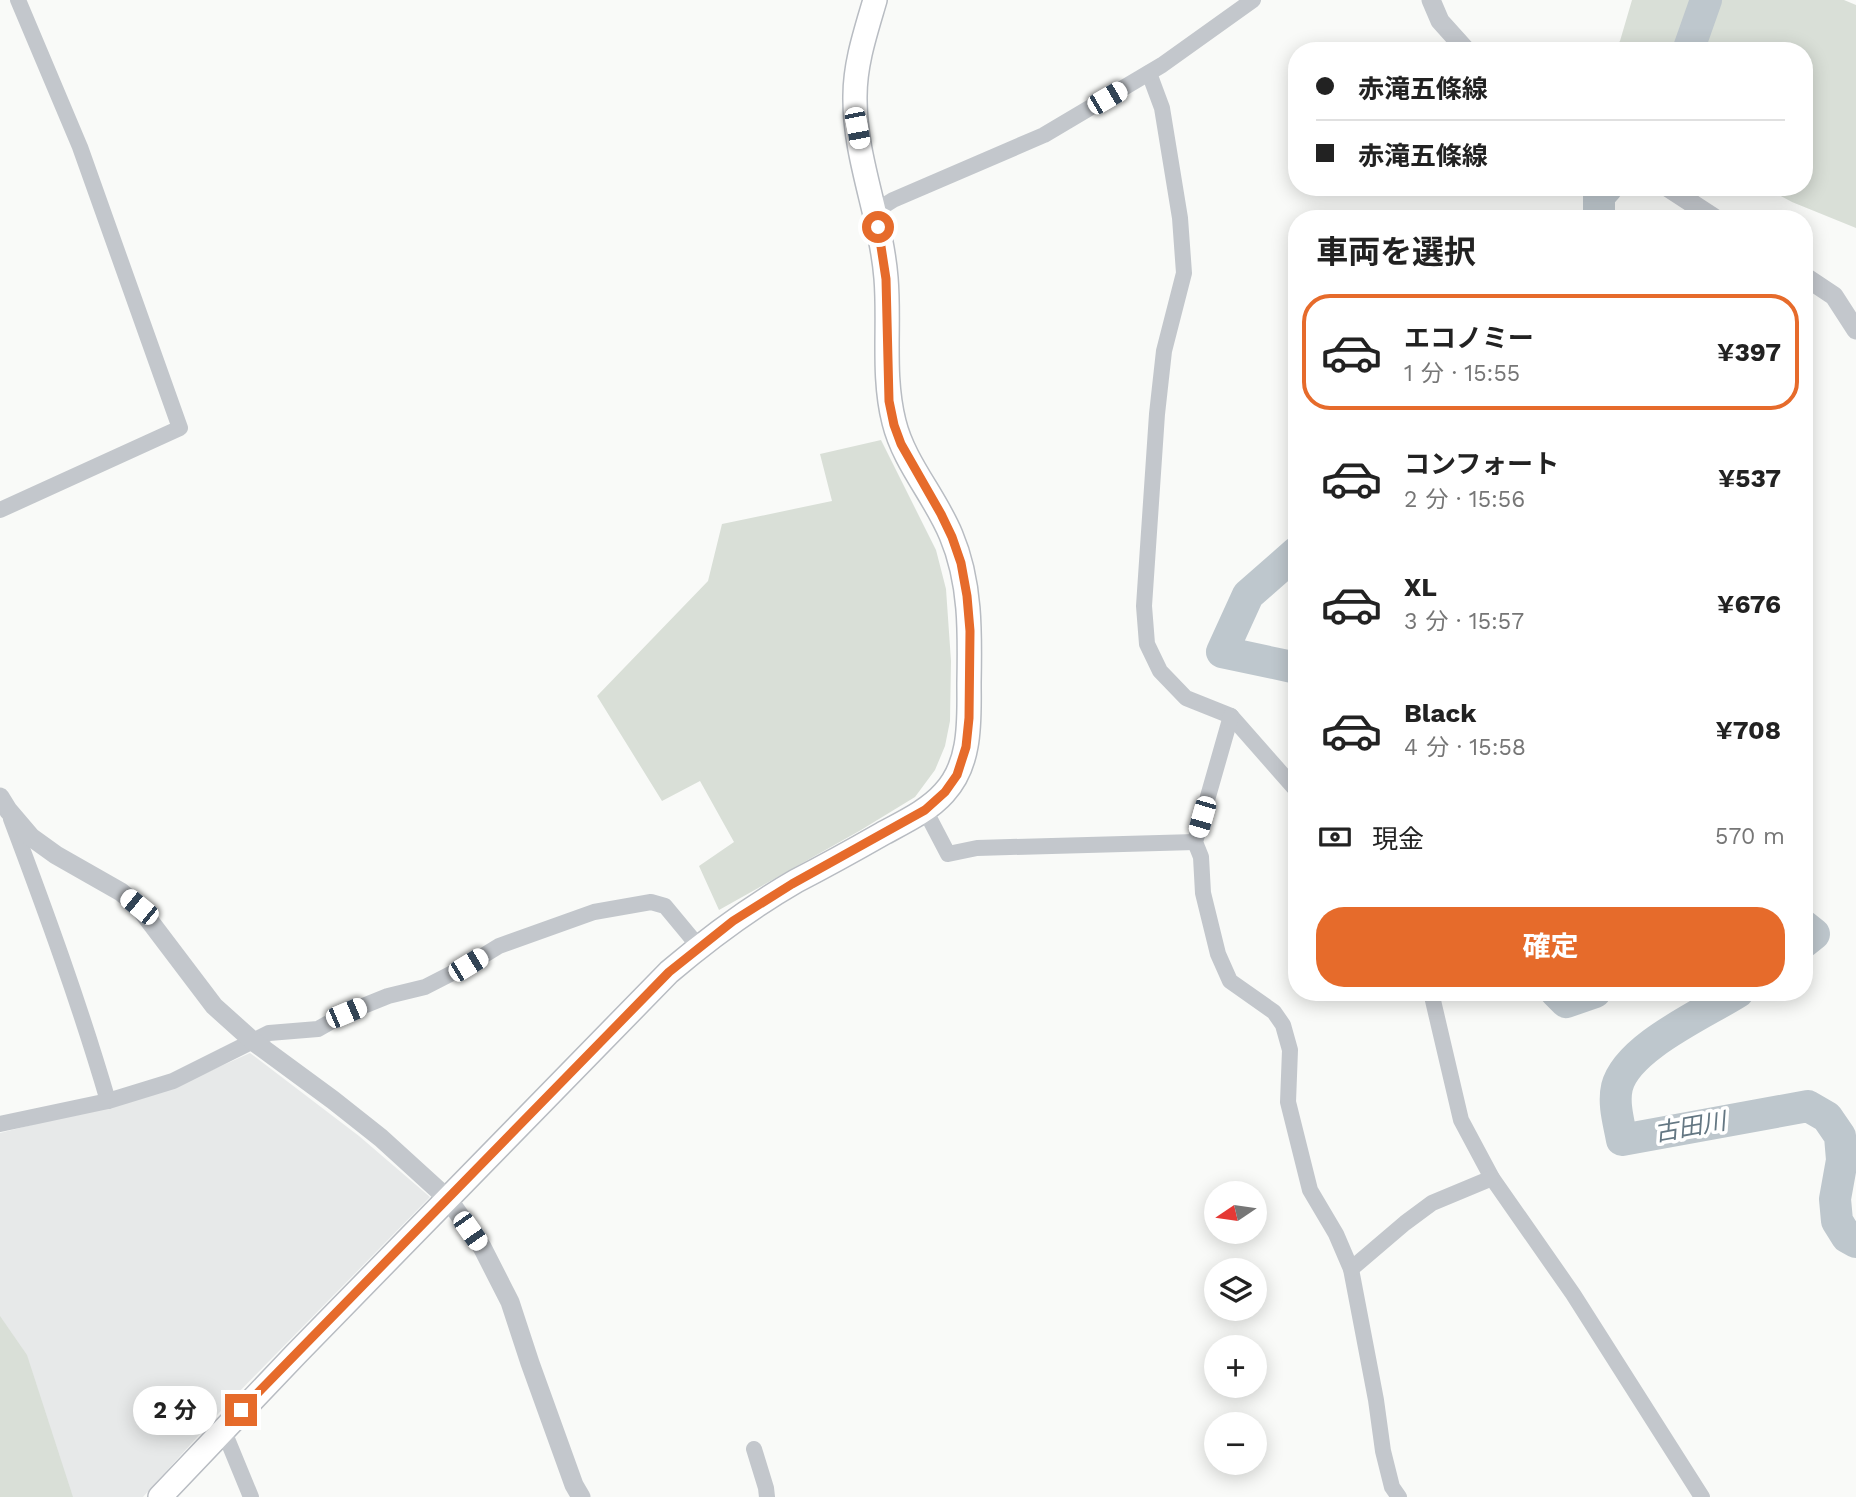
<!DOCTYPE html>
<html lang="ja">
<head>
<meta charset="utf-8">
<style>
  body { margin:0; font-family:"Work Sans","Noto Sans JP",sans-serif; background:#f2f2f2; color:#222; height:100vh; display:flex; flex-direction:column; font-size:26px; white-space:nowrap }
  * { box-sizing:border-box; margin:0 }
  p { font-size:23px; color:#767676 }
  .icon { flex:none; width:38px; height:38px; fill:none; stroke:currentColor; stroke-width:2; stroke-linecap:round; stroke-linejoin:round }
  .map { position:relative; flex:1; overflow:hidden }
  .drawer { position:absolute; left:1288px; top:210px; width:525px; height:791px; display:flex; flex-direction:column; background:#fff; border-radius:28px; box-shadow:0 4px 18px #0003 }
  .drawer>* { flex:none }
  .top-card { position:absolute; left:1288px; top:42px; width:525px; height:154px; border-radius:28px; box-shadow:0 4px 18px #0003; display:grid; align-content:center; height:154px; padding:0 28px; background:#fff }
  .needle { width:46px; rotate:257deg }
  .tools { position:absolute; left:1204px; top:1181px; display:grid; gap:14px }
  .tools a { display:grid; place-items:center; width:63px; height:63px; border-radius:50%; background:#fff; box-shadow:0 4px 18px #0003; font-size:35px }
  .end { position:absolute; width:32px; height:32px; margin:-16px; border:9px solid #e66b2b; background:#fff; box-shadow:0 0 0 4px #fff }
  .from { border-radius:50% }
  .bubble { position:absolute; height:49px; border-radius:24px; background:#fff; box-shadow:0 4px 18px #0003; font-size:23px; font-weight:700; line-height:49px; text-align:center }
  .car { position:absolute; width:21px; height:42px; margin:-21px -10px; border-radius:9px; box-shadow:0 0 5px 2px #0007; background:linear-gradient(#fff 24%,#345 0 40%,#fff 0 76%,#345 0 86%,#fff 0) }
  .top-card b { display:flex; align-items:center; gap:24px; height:66px; font-size:26px }
  .top-card b+b { border-top:2px solid #e0e0e0 }
  .top-card i { width:18px; height:18px; background:#222 }
  ul { padding:0; list-style:none }
  li { display:flex; align-items:center; gap:21px; height:116px; margin:0 14px 10px; padding:0 14px; border:4px solid transparent; border-radius:28px }
  li div { flex:1 }
  li b { display:block; font-size:26px }
  li em { font-style:normal; font-weight:700 }
  li.current { border-color:#e66b2b }
  li>.icon { width:63px; height:63px; stroke-width:1.5 }
  h2 { padding:0 28px; font-size:32px; line-height:84px }
  .pay { display:flex; align-items:center; gap:18px; height:77px; padding:0 28px; font-size:26px }
  .pay p { margin-inline-start:auto }
  .action { display:flex; gap:14px; margin-top:auto; padding:14px 28px }
  .action a { flex:1; height:80px; border-radius:28px; background:#e66b2b; color:#fff; font-size:28px; font-weight:700; line-height:80px; text-align:center }
  .map>svg:first-child { display:block }
  .built { fill:#e7e9e9 }
  .green { fill:#d9dfd7 }
  .lines { fill:none; stroke-linecap:round; stroke-linejoin:round }
  .river { stroke:#bec7cd; stroke-width:32 }
  .secondary-casing { stroke:#b8bcc2; stroke-width:26 }
  .minor { stroke:#c3c7cc; stroke-width:16 }
  .tertiary { stroke:#c3c7cc; stroke-width:19 }
  .secondary { stroke:#fff; stroke-width:23 }
  .route { stroke:#e66b2b; stroke-width:9 }
  .labels { text-anchor:middle; dominant-baseline:central; stroke-width:7; stroke-linejoin:round; paint-order:stroke }
  .water-label { font-size:24px; font-style:italic; fill:#647783; stroke:#fff }
</style>
</head>
<body>
<div class="map">
<svg width="1856" height="1497" viewBox="0 0 1856 1497">
  <rect width="100%" height="100%" fill="#f9faf8"/>
  <!-- built -->
  <polygon class="built" points="250,1053 359,1136 430,1197 228,1403 143,1497 0,1497 0,1133 82,1112 190,1080"/>
  <!-- green -->
  <g class="green">
    <polygon points="1632,0 1844,0 1856,5 1856,228 1792,202 1764,187 1804,187 1804,51 1612,51 1620,41"/>
    <polygon points="881,440 936,550 946,589 951,661 950,721 945,746 935,770 915,797 861,830 719,910 699,866 734,842 700,781 662,801 597,696 708,581 722,524 832,501 820,454"/>
    <polygon points="0,1316 27,1355 73,1497 0,1497"/>
  </g>
  <g class="lines">
    <!-- river -->
    <g class="river">
      <polyline points="1688,51 1706,0"/>
      <polyline points="1599,219 1599,196 1607,187"/>
      <polyline points="1297,552 1248,595 1222,652 1297,668"/>
      <polyline points="1804,926 1814,934 1804,942"/>
      <polyline points="1556,992 1566,1002 1595,992"/>
      <path d="M1738,992c-33,21 -111,55 -121,95 -4,17 2,36 5,53l186,-34 19,11 13,19 2,24 -7,39 2,22 10,16 9,5"/>
    </g>
    <!-- secondary casing -->
    <g class="secondary-casing">
      <path id="secondary" d="M160,1497l136,-143 373,-382c40,-34 82,-65 127,-91 29,-15 58,-31 86,-47 22,-12 46,-23 62,-41 12,-13 19,-30 22,-47 4,-21 3,-43 3,-63 1,-50 2,-101 -18,-148 -16,-39 -47,-72 -57,-113 -12,-47 -4,-97 -8,-144 -5,-62 -32,-120 -31,-182 0,-33 11,-65 20,-96"/>
    </g>
    <!-- minor -->
    <g class="minor">
      <polyline points="1149,73 1162,108 1180,218 1184,273 1164,351 1157,414 1144,606 1147,644 1160,671 1186,698 1231,716 1297,791"/>
      <polyline points="874,212 893,200 1044,135 1162,65 1253,0"/>
      <polyline points="0,510 180,428 80,147 18,0"/>
      <polyline points="1231,716 1195,842 1201,857 1203,893 1218,954 1230,981 1274,1012 1283,1025 1290,1050 1288,1102 1310,1190 1336,1234 1351,1269 1376,1400 1383,1451 1392,1487 1399,1497"/>
      <polyline points="925,810 948,854 977,848 1195,842"/>
      <path d="M11,819c35,93 69,186 97,282"/>
      <polyline points="1431,992 1461,1120 1492,1178 1573,1294 1702,1497"/>
      <polyline points="0,1124 108,1101 173,1081 269,1033 318,1029 346,1013 388,996 425,987 468,965 499,946 594,912 651,902 665,906 699,947"/>
      <polyline points="1351,1269 1405,1223 1432,1203 1492,1178"/>
      <polyline points="223,1429 251,1497"/>
      <polyline points="754,1449 766,1488 767,1497"/>
    </g>
    <!-- tertiary -->
    <g class="tertiary">
      <polyline points="1431,0 1440,21 1467,51"/>
      <polyline points="1667,187 1716,219"/>
      <polyline points="1804,276 1834,296 1856,330"/>
      <polyline points="0,797 8,810 31,837 56,855 121,892 139,907 214,1006 254,1042 333,1100 381,1138 448,1199 482,1247 510,1302 530,1363 574,1485 581,1497"/>
    </g>
    <!-- secondary -->
    <use href="#secondary" class="secondary"/>
  </g>
  <g class="lines">
    <!-- route -->
    <polyline class="route" points="241,1410 669,972 733,921 792,884 925,810 945,792 957,775 966,747 969,718 970,631 967,596 961,563 952,537 941,514 901,444 894,425 889,401 886,279 878,227"/>
  </g>
  <g class="labels">
    <!-- water labels -->
    <g class="water-label">
      <text transform="translate(1690 1127) rotate(-10)">古田川</text>
    </g>
  </g>
</svg>
<div class="tools">
<a><svg class="needle" viewBox="-14 -14 28 28"><path d="M0-13l5 13h-10z" fill="#e53935"/><path d="M0 13l5-13h-10z" fill="#767676"/></svg></a>
<a><svg class="icon" aria-label="layers" viewBox="0 0 24 24"><path d="M12 4l9 5-9 5-9-5zM3 14l9 5 9-5"/></svg></a>
<a>+</a>
<a>−</a>
</div>
<i class="end from" style="left:878px;top:227px"></i>
<i class="end" style="left:241px;top:1410px"></i>
<div class="bubble" style="left:133px;top:1386px;width:84px">2 分</div>
<i class="car" style="left:1107px;top:98px;rotate:60deg"></i>
<i class="car" style="left:857px;top:128px;rotate:169deg"></i>
<i class="car" style="left:1202px;top:817px;rotate:196deg"></i>
<i class="car" style="left:139px;top:907px;rotate:309deg"></i>
<i class="car" style="left:468px;top:965px;rotate:59deg"></i>
<i class="car" style="left:346px;top:1013px;rotate:67deg"></i>
<i class="car" style="left:470px;top:1231px;rotate:145deg"></i>
<div class="top-card">
<b><i class="from"></i>赤滝五條線</b>
<b><i></i>赤滝五條線</b>
</div>
<section class="drawer">
<h2>車両を選択</h2>
<ul>
<li class="current"><svg class="icon" aria-label="car" viewBox="0 0 24 24"><path d="M5 17H2v-5l4-1 3-4h7l3 4 3 1v5h-3M9 17h6M6 11h13"/><circle cx="7" cy="17" r="2"/><circle cx="17" cy="17" r="2"/></svg><div><b>エコノミー</b><p>1 分 · 15:55</p></div><em>¥397</em></li>
<li><svg class="icon" aria-label="car" viewBox="0 0 24 24"><path d="M5 17H2v-5l4-1 3-4h7l3 4 3 1v5h-3M9 17h6M6 11h13"/><circle cx="7" cy="17" r="2"/><circle cx="17" cy="17" r="2"/></svg><div><b>コンフォート</b><p>2 分 · 15:56</p></div><em>¥537</em></li>
<li><svg class="icon" aria-label="car" viewBox="0 0 24 24"><path d="M5 17H2v-5l4-1 3-4h7l3 4 3 1v5h-3M9 17h6M6 11h13"/><circle cx="7" cy="17" r="2"/><circle cx="17" cy="17" r="2"/></svg><div><b>XL</b><p>3 分 · 15:57</p></div><em>¥676</em></li>
<li><svg class="icon" aria-label="car" viewBox="0 0 24 24"><path d="M5 17H2v-5l4-1 3-4h7l3 4 3 1v5h-3M9 17h6M6 11h13"/><circle cx="7" cy="17" r="2"/><circle cx="17" cy="17" r="2"/></svg><div><b>Black</b><p>4 分 · 15:58</p></div><em>¥708</em></li>
</ul>
<div class="pay"><svg class="icon" aria-label="cash" viewBox="0 0 24 24"><path d="M3 7h18v10H3z"/><circle cx="12" cy="12" r="2"/></svg>現金<p>570 m</p></div>
<div class="action"><a>確定</a></div>
</section>
</div>
</body>
</html>
